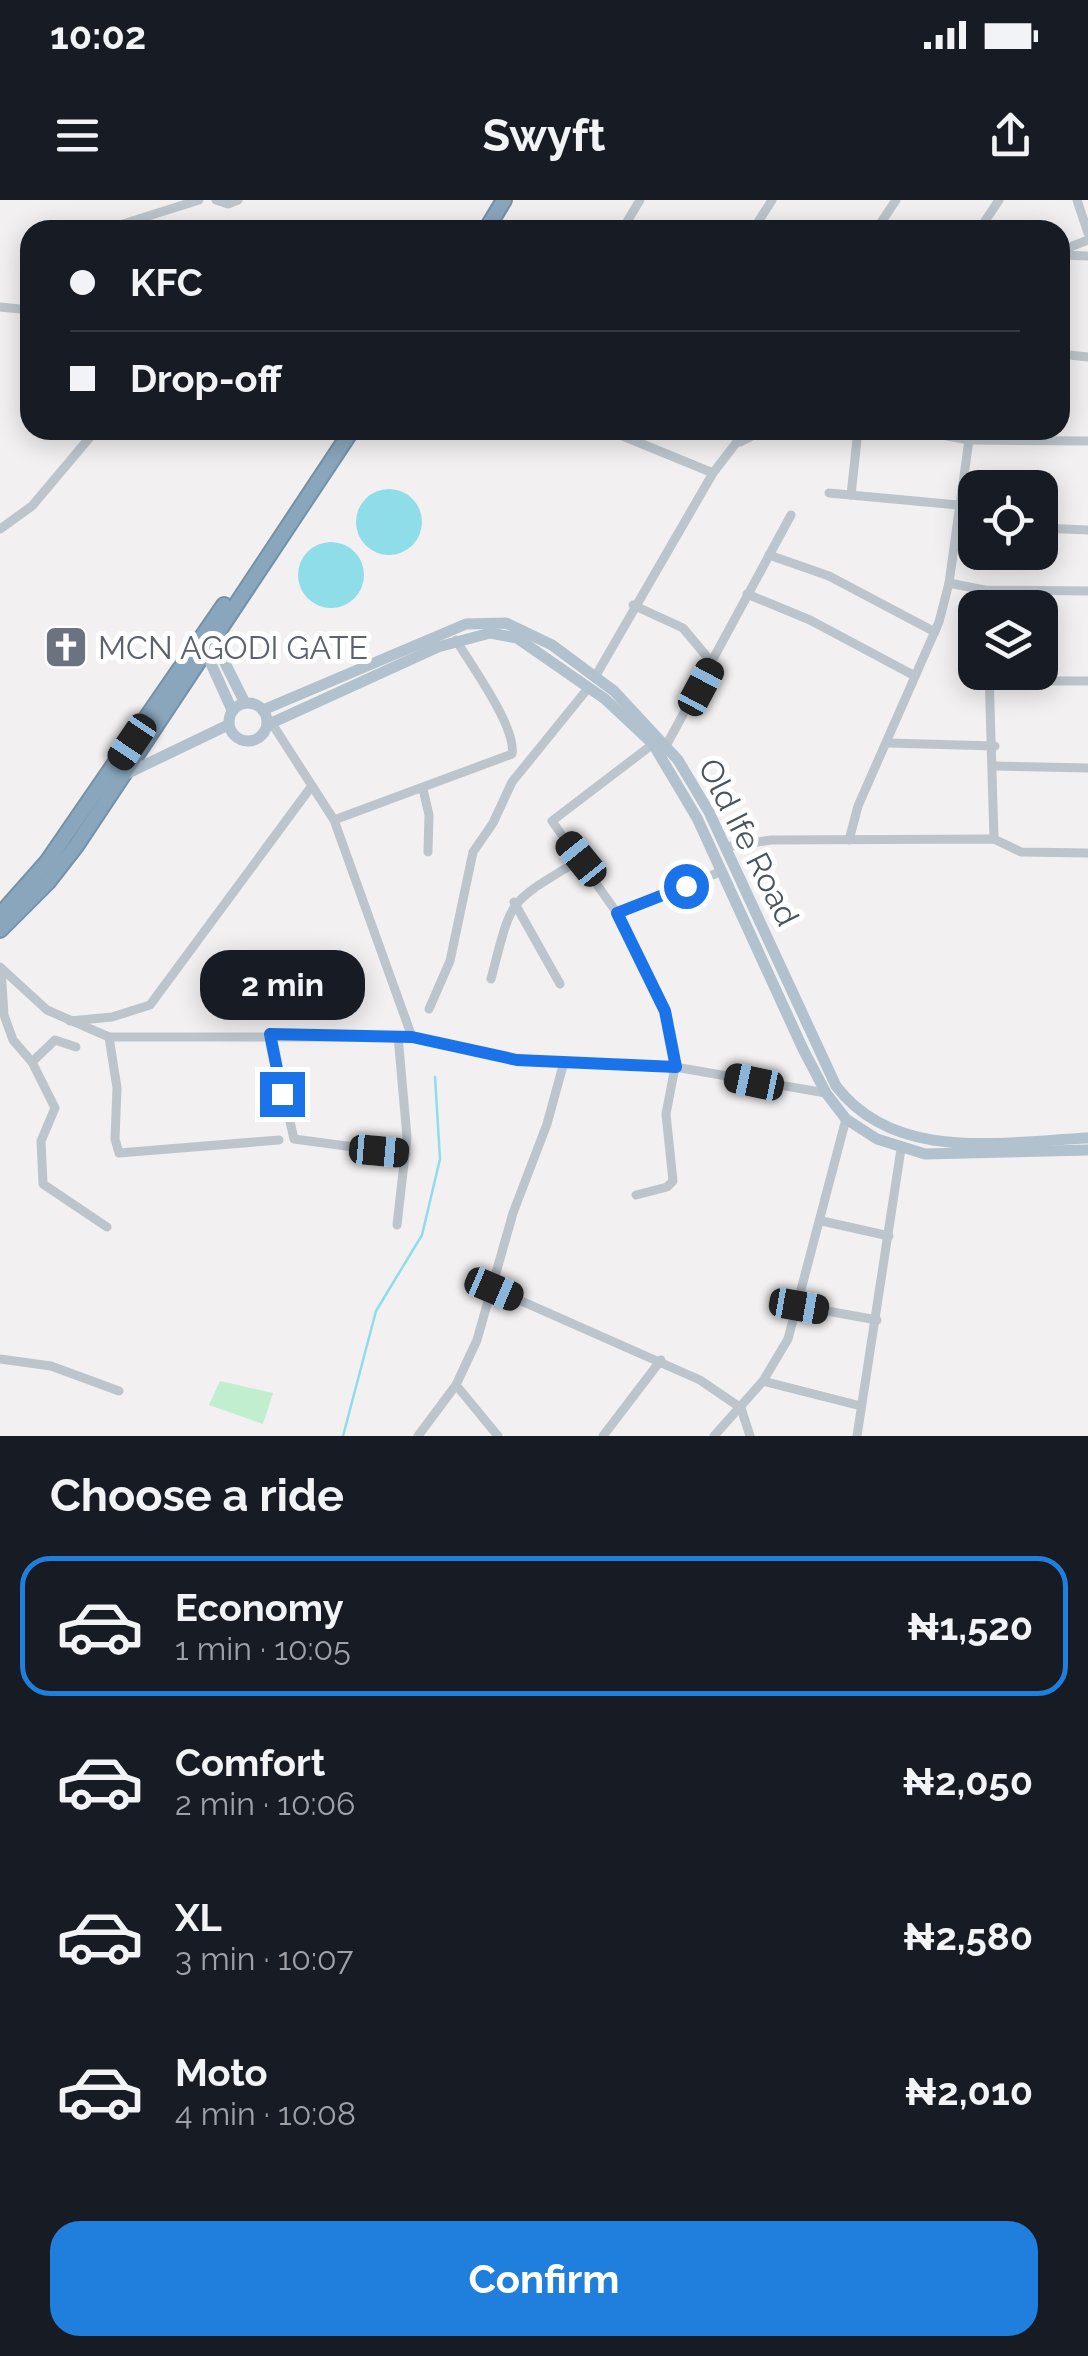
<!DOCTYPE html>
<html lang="en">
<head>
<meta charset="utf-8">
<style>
  body { margin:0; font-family:Raleway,sans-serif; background:#20242c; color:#f1f3f6; height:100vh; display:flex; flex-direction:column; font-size:38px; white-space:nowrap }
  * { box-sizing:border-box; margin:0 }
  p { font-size:32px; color:#9ea1a6 }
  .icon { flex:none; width:55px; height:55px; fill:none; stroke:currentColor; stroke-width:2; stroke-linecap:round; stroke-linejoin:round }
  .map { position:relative; height:1236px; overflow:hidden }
  .drawer { display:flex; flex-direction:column; background:#171b24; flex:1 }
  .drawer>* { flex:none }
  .top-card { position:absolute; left:20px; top:20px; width:1050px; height:220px; border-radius:30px; box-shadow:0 5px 25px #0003; display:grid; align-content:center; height:220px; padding:0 50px; background:#171b24 }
  .tools { position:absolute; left:958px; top:270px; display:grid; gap:20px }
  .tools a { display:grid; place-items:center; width:100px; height:100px; border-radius:20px; background:#171b24; box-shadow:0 5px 25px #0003; font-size:50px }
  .end { position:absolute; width:45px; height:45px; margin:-22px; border:12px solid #1a73e8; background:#fff; box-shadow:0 0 0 5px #fff }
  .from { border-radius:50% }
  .bubble { position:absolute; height:70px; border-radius:30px; background:#171b24; box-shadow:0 5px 25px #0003; font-size:32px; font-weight:700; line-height:70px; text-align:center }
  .car { position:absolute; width:30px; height:60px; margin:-30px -15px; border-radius:12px; box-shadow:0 0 8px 2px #0007; background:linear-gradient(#222 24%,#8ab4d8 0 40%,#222 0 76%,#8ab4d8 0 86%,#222 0) }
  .top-card b { display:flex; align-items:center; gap:35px; height:95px; font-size:38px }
  .top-card b+b { border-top:2px solid #363941 }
  .top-card i { width:25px; height:25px; background:#f1f3f6 }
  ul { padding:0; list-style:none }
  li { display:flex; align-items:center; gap:30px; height:140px; margin:0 20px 15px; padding:0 30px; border:5px solid transparent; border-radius:30px }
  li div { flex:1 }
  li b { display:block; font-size:38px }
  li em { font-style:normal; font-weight:700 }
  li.current { border-color:#207fdc }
  li>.icon { width:90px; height:90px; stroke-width:1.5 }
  h2 { padding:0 50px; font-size:45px; line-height:120px }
  .cta { display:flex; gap:20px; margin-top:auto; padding:20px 50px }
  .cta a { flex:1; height:115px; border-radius:30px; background:#207fdc; color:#fff; font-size:40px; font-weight:700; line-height:115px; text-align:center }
  .status { display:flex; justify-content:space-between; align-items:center; height:70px; padding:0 50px; background:#171b24; direction:ltr }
  .status svg { height:28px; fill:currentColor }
  header { display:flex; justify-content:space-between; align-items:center; height:130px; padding:0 50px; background:#171b24; font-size:45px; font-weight:700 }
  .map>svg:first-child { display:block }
  .green { fill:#c0eecf }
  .water { fill:#8fdde9 }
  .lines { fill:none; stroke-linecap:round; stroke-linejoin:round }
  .stream { stroke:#8fdde9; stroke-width:2.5 }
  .highway-casing { stroke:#7591a8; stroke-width:18 }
  .minor { stroke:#bcc5cc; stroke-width:9 }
  .major { stroke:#b1c1cd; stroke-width:11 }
  .highway { stroke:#8aa6bc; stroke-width:14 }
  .route { stroke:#1a73e8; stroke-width:12 }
  .labels { text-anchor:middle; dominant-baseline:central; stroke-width:10; stroke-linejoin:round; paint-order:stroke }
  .worship-label { font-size:32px; fill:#5b616d; stroke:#fff; text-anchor:start }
  .street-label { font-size:32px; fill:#48545d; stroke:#fff }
</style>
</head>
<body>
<div class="status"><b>10:02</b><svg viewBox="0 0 49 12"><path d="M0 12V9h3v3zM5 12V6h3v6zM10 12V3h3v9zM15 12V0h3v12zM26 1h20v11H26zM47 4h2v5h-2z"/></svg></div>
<header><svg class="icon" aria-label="menu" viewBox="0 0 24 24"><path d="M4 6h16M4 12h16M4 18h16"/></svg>Swyft<svg class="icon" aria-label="share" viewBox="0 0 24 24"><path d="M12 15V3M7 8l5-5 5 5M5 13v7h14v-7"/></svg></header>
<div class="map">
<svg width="1088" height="1236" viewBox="0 0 1088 1236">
  <rect width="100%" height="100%" fill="#f2f0f0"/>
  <!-- green -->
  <polygon class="green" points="220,1181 273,1193 263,1224 209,1205"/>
  <!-- water -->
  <g class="water">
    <circle cx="389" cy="322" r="33"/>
    <circle cx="331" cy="375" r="33"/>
  </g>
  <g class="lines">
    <!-- stream -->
    <polyline class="stream" points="343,1236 376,1111 422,1035 440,959 435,877"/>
    <!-- highway casing -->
    <g class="highway-casing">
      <g id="highway">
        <polyline points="486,30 504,0"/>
        <polyline points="0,715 47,662 224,405"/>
        <polyline points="0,730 48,682 76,646 352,230"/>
      </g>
    </g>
    <!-- minor -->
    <g class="minor">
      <polyline points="216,0 228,4 238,0"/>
      <polyline points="1077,0 1088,33"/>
      <polyline points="119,30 123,24 199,0"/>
      <polyline points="622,30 640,0"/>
      <polyline points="753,30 772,0"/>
      <polyline points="876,30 896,0"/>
      <polyline points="979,30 999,0"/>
      <polyline points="1060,51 1088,40"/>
      <polyline points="1060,55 1088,56"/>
      <polyline points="0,107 30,110"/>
      <polyline points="1060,154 1088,157"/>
      <polyline points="608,230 713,273"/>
      <polyline points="915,230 969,240 1088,241"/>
      <polyline points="740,242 764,230"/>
      <polyline points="829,293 958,305"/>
      <polyline points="851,295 858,230"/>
      <polyline points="957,327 975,328"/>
      <polyline points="1040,328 1088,330"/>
      <polyline points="0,329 32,306 96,230"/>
      <polyline points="769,355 829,376 935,432"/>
      <polyline points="949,383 984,390 1088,391"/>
      <polyline points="984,390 985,408"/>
      <polyline points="747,394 810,420 915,476"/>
      <polyline points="633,405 683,428 713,464"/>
      <polyline points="989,472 994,639"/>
      <polyline points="595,477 713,273 746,230"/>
      <polyline points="990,481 1088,481"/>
      <polyline points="271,522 334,620 412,837"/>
      <polyline points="889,543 995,546"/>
      <polyline points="667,544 791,315"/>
      <polyline points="995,566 1088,568"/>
      <polyline points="423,589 429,615 428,652"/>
      <path d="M334,620l178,-66c5,-26 -41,-89 -56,-114"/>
      <polyline points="849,640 858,606 939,422 949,383 969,240"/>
      <polyline points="725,647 771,640 994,639 1021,652 1088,653"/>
      <polyline points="514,702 560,784"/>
      <polyline points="617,713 720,672"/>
      <polyline points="0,767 47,810 109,837 412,837 517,860 675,867 826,893"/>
      <polyline points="1,768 4,815 13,840 32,862 55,908 41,941 43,984 107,1027"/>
      <path d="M491,779c22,-84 15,-74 90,-120"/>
      <polyline points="429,809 450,761 473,652 493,623 512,582 589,487"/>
      <polyline points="70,821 112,817 150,805 311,587"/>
      <polyline points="270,834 294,939 406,954"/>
      <polyline points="109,837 117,888 115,939 119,953 279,940"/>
      <polyline points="32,862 55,840 76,847"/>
      <polyline points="636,995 667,987 673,981 666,914 675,867 665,811 617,713 552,621 653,544"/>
      <polyline points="822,1021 889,1036"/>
      <polyline points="397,1025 407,937 398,836"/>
      <polyline points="494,1089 700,1180 741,1208 750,1236"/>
      <polyline points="799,1106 877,1120"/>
      <polyline points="0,1159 51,1166 119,1191"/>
      <polyline points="763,1181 861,1206"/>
      <polyline points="456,1185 498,1236"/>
      <polyline points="418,1236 456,1185 477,1140 513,1013 547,924 564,862"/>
      <polyline points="603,1236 661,1160"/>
      <polyline points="714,1236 763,1181 788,1139 846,919"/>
      <polyline points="857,1236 901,949"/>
    </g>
    <!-- major -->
    <g class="major">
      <polyline points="211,435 245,503"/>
      <polyline points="202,444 232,510"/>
      <circle cx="248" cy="522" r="19"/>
      <path d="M263,510l203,-86 40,-1 46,22 62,46 64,69 31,52 127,274c59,77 166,56 252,52"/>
      <polyline points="267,525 438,447 490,433 517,438 605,499 653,544 697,618 803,849 826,893 846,919 877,939 925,954 1088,950"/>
      <polyline points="126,574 228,525"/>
    </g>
    <!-- highway -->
    <use href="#highway" class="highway"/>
  </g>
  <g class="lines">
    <!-- route -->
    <polyline class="route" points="282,894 270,834 412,837 517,860 676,867 665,811 617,713 686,686"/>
  </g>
  <!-- icons -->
  <defs>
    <g id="church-square" transform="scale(2.25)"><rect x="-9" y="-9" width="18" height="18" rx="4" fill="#6b7280" stroke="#fff"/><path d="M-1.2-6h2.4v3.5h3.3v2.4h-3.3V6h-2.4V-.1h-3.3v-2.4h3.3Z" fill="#fff"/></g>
  </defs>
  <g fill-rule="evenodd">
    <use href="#church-square" x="66" y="447"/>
  </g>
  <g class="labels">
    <!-- worship labels -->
    <g class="worship-label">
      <text x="98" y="447">MCN AGODI GATE</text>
    </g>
    <!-- street labels -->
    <g class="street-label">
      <text transform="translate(749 642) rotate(63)">Old Ife Road</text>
    </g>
  </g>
</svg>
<div class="tools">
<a><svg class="icon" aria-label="locate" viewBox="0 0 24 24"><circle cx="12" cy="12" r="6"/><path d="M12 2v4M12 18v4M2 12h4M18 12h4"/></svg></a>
<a><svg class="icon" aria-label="layers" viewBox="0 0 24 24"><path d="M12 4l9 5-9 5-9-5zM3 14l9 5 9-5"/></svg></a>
</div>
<i class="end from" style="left:686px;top:686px"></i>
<i class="end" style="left:282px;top:894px"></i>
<div class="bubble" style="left:200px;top:750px;width:165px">2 min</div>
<i class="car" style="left:701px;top:487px;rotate:28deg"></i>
<i class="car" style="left:132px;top:542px;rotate:214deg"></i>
<i class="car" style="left:581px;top:659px;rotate:321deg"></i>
<i class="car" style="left:754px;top:882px;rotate:282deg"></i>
<i class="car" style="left:379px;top:951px;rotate:95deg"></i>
<i class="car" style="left:494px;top:1089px;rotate:113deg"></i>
<i class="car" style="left:799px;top:1106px;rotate:100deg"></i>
<div class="top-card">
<b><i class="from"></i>KFC</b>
<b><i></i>Drop-off</b>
</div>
</div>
<section class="drawer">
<h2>Choose a ride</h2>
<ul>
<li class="current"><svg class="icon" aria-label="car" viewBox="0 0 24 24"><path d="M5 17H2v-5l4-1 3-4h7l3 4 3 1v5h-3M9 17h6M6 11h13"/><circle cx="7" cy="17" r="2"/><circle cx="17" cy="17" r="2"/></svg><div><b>Economy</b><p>1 min · 10:05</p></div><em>₦1,520</em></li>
<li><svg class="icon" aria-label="car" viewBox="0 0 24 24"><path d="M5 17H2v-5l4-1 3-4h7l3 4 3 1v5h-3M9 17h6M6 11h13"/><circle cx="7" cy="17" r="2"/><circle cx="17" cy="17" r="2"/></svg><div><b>Comfort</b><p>2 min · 10:06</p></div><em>₦2,050</em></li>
<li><svg class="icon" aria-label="car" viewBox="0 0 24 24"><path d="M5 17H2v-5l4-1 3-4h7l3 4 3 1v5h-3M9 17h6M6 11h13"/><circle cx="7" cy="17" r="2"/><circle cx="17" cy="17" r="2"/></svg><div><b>XL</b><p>3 min · 10:07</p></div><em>₦2,580</em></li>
<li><svg class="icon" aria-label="car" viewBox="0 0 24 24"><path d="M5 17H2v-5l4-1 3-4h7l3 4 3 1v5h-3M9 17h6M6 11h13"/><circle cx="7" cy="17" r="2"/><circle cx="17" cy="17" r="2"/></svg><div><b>Moto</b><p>4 min · 10:08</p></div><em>₦2,010</em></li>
</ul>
<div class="cta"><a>Confirm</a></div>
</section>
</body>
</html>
